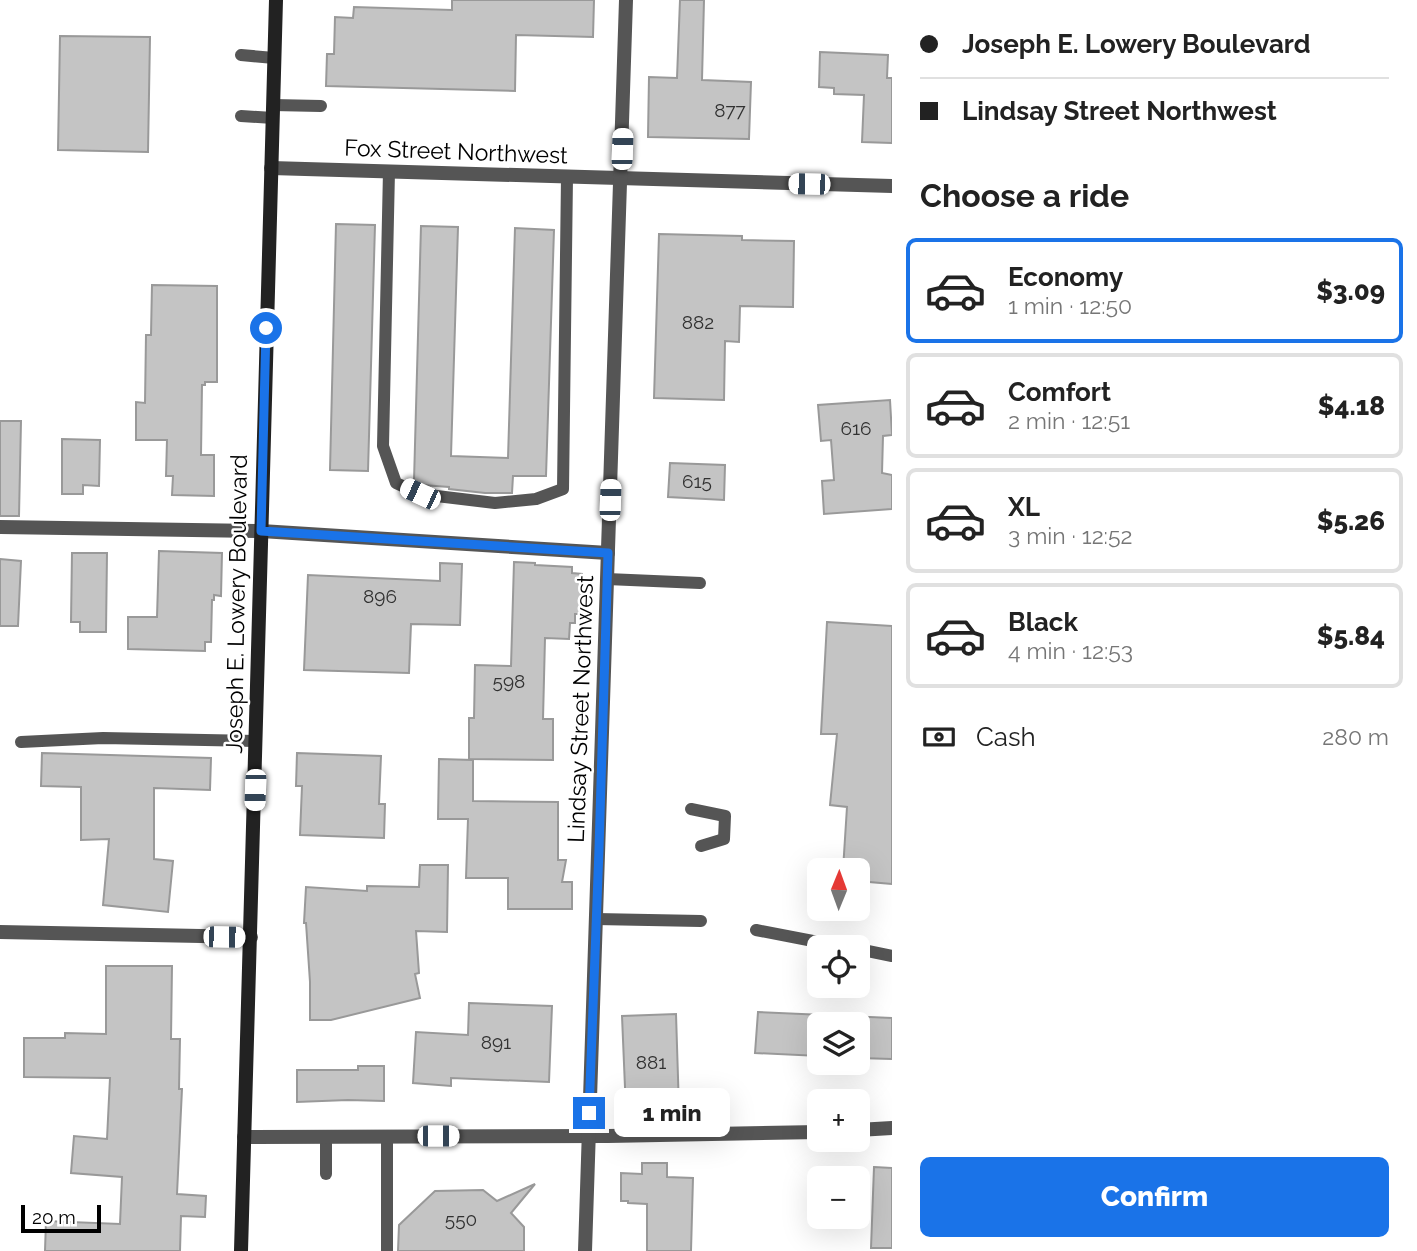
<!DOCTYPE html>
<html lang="en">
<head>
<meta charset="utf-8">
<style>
  body { margin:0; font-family:Raleway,sans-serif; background:#f2f2f2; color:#222; height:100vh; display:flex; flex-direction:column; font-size:26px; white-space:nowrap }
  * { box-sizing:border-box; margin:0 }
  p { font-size:23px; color:#767676 }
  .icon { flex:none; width:38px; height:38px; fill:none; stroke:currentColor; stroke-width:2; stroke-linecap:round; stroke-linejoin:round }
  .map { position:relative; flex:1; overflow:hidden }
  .side { display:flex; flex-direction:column; background:#fff; width:525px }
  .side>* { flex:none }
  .top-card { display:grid; align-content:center; height:154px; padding:0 28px; background:#fff }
  .needle { width:46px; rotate:1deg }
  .tools { position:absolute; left:807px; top:858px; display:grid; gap:14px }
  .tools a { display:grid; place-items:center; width:63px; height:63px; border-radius:10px; background:#fff; box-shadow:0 7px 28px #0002; font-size:35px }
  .scale { position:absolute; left:21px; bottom:18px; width:80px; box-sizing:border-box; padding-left:7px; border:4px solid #000; border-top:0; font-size:19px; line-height:24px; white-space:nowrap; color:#000; -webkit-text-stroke:5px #fff; paint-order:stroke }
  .end { position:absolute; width:32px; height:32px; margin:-16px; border:9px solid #1a73e8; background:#fff; box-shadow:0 0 0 4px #fff }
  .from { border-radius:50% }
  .bubble { position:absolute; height:49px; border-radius:10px; background:#fff; box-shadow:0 7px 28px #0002; font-size:23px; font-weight:800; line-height:49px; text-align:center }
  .car { position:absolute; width:21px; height:42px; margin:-21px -10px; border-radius:9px; box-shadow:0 0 5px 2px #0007; background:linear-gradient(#fff 24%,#345 0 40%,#fff 0 76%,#345 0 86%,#fff 0) }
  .top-card b { display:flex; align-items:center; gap:24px; height:66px; font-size:26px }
  .top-card b+b { border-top:2px solid #e0e0e0 }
  .top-card i { width:18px; height:18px; background:#222 }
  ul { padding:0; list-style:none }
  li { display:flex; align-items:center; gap:21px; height:105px; margin:0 14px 10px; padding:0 14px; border:4px solid #e0e0e0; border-radius:10px }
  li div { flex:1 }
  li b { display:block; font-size:26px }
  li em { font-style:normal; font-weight:800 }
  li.current { border-color:#1a73e8 }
  li>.icon { width:63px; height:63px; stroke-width:1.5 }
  h2 { padding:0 28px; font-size:32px; line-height:84px }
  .pay { display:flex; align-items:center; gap:18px; height:77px; padding:0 28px; font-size:26px }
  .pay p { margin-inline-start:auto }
  .primary-button { display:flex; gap:14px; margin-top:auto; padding:14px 28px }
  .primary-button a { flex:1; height:80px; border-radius:10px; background:#1a73e8; color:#fff; font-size:28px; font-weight:800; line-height:80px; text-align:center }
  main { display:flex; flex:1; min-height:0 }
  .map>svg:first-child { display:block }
  .building { fill:#c4c4c4; stroke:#999; stroke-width:2 }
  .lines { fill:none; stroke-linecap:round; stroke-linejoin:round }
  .lane { stroke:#555; stroke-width:12 }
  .street { stroke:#555; stroke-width:14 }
  .secondary { stroke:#222; stroke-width:14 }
  .route { stroke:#1a73e8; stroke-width:9 }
  .labels { text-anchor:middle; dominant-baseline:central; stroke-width:5; stroke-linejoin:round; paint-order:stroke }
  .number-label { font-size:19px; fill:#313131 }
  .street-label { font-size:23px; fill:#000; stroke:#fff }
</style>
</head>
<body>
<main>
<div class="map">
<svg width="892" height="1251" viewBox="0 0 892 1251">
  <rect width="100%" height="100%" fill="#fff"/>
  <!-- building -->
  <g class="building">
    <polygon points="452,0 594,0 593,37 516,35 515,91 326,86 327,54 334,54 335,17 353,18 354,7 452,10"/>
    <polygon points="680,0 704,0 702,80 751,82 749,139 648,137 649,77 677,78"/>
    <polygon points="60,36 150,37 148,152 58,150"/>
    <polygon points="820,52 888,55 887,78 892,78 892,143 862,142 864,95 834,94 834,88 819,87"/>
    <polygon points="336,224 375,225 368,471 330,470"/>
    <polygon points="421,226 458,227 451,456 508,458 515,228 554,230 546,476 513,476 512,493 485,493 449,489 449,487 422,485 414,481"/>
    <polygon points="659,234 742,236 742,240 794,241 793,307 740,306 739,342 725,341 724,400 654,398"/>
    <polygon points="152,285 217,286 217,382 205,382 205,385 202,385 201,455 214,455 214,496 172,495 173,476 166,476 167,440 136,440 136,402 145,403 146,335 151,335"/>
    <polygon points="890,400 892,435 883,436 882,473 892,475 892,509 824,514 822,481 834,480 831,440 821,441 818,405"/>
    <polygon points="0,421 21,421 19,516 0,516"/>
    <polygon points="62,439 100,440 99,486 83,485 83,494 62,494"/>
    <polygon points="670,463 725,465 724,500 668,497"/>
    <polygon points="159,551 222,553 221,596 214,595 214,600 212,600 211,642 205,642 205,651 128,649 128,617 157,617"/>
    <polygon points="72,553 107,553 106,632 80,632 80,622 71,622"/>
    <polygon points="0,559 21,561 18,626 0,626"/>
    <polygon points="514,562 535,563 535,565 572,567 572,573 582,574 581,614 575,614 575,623 570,623 569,639 545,638 543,719 553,719 553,760 469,759 469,718 474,718 475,665 511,666"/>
    <polygon points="440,563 462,564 460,625 411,624 409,673 304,670 308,575 440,581"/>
    <polygon points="827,622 892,626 892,884 858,881 858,870 843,870 847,807 830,805 837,734 821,734"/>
    <polygon points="42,753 211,758 210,790 154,788 154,859 173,861 168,912 103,905 109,839 81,840 81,787 41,786"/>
    <polygon points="297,753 381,756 379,804 385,804 384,838 300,835 302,786 296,786"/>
    <polygon points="439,759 473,760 473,801 558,802 558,860 566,860 562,882 572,882 572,909 508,909 508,878 466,878 468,819 438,819"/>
    <polygon points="420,865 448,865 447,932 416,931 419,973 415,974 420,998 331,1020 310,1020 310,982 306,923 304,923 306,887 367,891 367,886 419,887"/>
    <polygon points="106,966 172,966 171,1039 180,1039 179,1089 182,1089 177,1194 206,1196 205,1217 181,1216 180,1251 45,1251 46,1221 120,1224 122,1177 71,1173 74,1136 107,1139 110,1078 24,1077 24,1038 65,1038 65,1033 106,1034"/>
    <polygon points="469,1003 552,1006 549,1082 451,1078 451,1086 413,1083 416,1032 468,1035"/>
    <polygon points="758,1012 892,1018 892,1059 858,1058 858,1024 819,1024 819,1056 755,1053"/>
    <polygon points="676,1014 679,1109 626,1111 622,1016"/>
    <polygon points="358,1066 384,1066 384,1101 348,1100 297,1102 297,1070 358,1070"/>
    <polygon points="642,1163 667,1163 667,1177 693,1178 691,1251 647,1251 647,1204 628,1203 628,1201 621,1201 621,1173 642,1174"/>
    <polygon points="874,1167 892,1168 892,1248 871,1248"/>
    <polygon points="535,1184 511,1213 524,1227 524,1251 398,1251 399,1225 435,1191 483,1190 497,1201"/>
  </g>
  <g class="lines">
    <!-- lane -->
    <g class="lane">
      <polyline points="241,55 274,58"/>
      <polyline points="273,105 321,106"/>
      <polyline points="241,116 273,118"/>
      <polyline points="389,171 383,446 396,483 420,494 495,503 536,499 563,489 567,177"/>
      <polyline points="607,579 700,583"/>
      <polyline points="21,742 103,738 256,741"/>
      <polyline points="691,809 725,816 724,839 701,846"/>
      <polyline points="596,919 701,921"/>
      <polyline points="756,930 844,947"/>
      <polyline points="858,949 892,956"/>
      <polyline points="326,1174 326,1137"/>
      <polyline points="387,1251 387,1136"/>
    </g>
    <!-- street -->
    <g class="street">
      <polyline points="271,168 892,186"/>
      <polyline points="0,527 261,531 608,553"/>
      <polyline points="0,932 251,937"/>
      <polyline points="858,1130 892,1128"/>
      <polyline points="244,1137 608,1136 819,1132"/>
      <polyline points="585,1251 626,0"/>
    </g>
    <!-- secondary -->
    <path class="secondary" d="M241,1251c13,-417 23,-834 35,-1251"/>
  </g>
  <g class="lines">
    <!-- route -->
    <polyline class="route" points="266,328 261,531 608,553 599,849 589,1113"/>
  </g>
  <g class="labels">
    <!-- number labels -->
    <g class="number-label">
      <text x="730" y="110">877</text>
      <text x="698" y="322">882</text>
      <text x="856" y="428">616</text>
      <text x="697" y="481">615</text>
      <text x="380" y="596">896</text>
      <text x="509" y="681">598</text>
      <text x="496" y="1042">891</text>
      <text x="651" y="1062">881</text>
      <text x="461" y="1219">550</text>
    </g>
    <!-- street labels -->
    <g class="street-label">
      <text transform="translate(456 151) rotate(2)">Fox Street Northwest</text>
      <text transform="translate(236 604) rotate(-89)">Joseph E. Lowery Boulevard</text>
      <text transform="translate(580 709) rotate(-88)">Lindsay Street Northwest</text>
    </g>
  </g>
</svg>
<div class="tools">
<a><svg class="needle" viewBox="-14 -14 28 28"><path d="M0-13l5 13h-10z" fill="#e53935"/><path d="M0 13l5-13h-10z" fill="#767676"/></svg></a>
<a><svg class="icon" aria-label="locate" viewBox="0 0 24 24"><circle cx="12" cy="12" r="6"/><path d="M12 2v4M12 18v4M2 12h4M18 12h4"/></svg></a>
<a><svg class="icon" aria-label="layers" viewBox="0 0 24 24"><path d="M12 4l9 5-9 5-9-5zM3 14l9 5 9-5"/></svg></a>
<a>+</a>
<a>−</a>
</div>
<div class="scale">20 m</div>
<i class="end from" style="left:266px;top:328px"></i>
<i class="end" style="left:589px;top:1113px"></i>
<div class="bubble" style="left:614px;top:1088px;width:116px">1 min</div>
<i class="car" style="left:622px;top:149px;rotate:2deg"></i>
<i class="car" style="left:809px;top:184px;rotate:271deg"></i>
<i class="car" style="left:420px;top:494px;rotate:295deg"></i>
<i class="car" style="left:610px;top:500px;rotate:2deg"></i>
<i class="car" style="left:255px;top:790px;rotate:182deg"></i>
<i class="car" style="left:224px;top:937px;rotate:91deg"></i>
<i class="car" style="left:438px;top:1136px;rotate:90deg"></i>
</div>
<section class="side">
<div class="top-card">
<b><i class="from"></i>Joseph E. Lowery Boulevard</b>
<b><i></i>Lindsay Street Northwest</b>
</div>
<h2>Choose a ride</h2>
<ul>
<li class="current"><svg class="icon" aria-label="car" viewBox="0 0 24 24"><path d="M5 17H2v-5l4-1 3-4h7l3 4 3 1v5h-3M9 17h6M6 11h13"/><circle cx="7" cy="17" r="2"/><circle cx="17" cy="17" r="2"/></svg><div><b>Economy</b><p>1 min · 12:50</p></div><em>$3.09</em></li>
<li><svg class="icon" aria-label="car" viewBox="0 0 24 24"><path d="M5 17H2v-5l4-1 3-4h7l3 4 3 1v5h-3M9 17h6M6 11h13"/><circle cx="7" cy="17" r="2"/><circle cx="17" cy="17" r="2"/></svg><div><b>Comfort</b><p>2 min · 12:51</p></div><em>$4.18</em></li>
<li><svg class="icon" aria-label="car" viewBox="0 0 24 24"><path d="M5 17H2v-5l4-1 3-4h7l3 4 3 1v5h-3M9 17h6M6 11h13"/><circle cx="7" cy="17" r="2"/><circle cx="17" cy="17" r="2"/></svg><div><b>XL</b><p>3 min · 12:52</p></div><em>$5.26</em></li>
<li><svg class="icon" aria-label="car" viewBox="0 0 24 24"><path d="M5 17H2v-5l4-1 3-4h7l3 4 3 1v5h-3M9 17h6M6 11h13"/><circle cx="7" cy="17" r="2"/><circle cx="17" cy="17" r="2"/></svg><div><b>Black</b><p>4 min · 12:53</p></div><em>$5.84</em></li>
</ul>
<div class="pay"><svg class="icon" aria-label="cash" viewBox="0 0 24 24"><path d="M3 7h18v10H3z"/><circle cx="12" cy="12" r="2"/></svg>Cash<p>280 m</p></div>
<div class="primary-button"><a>Confirm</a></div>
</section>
</main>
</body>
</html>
